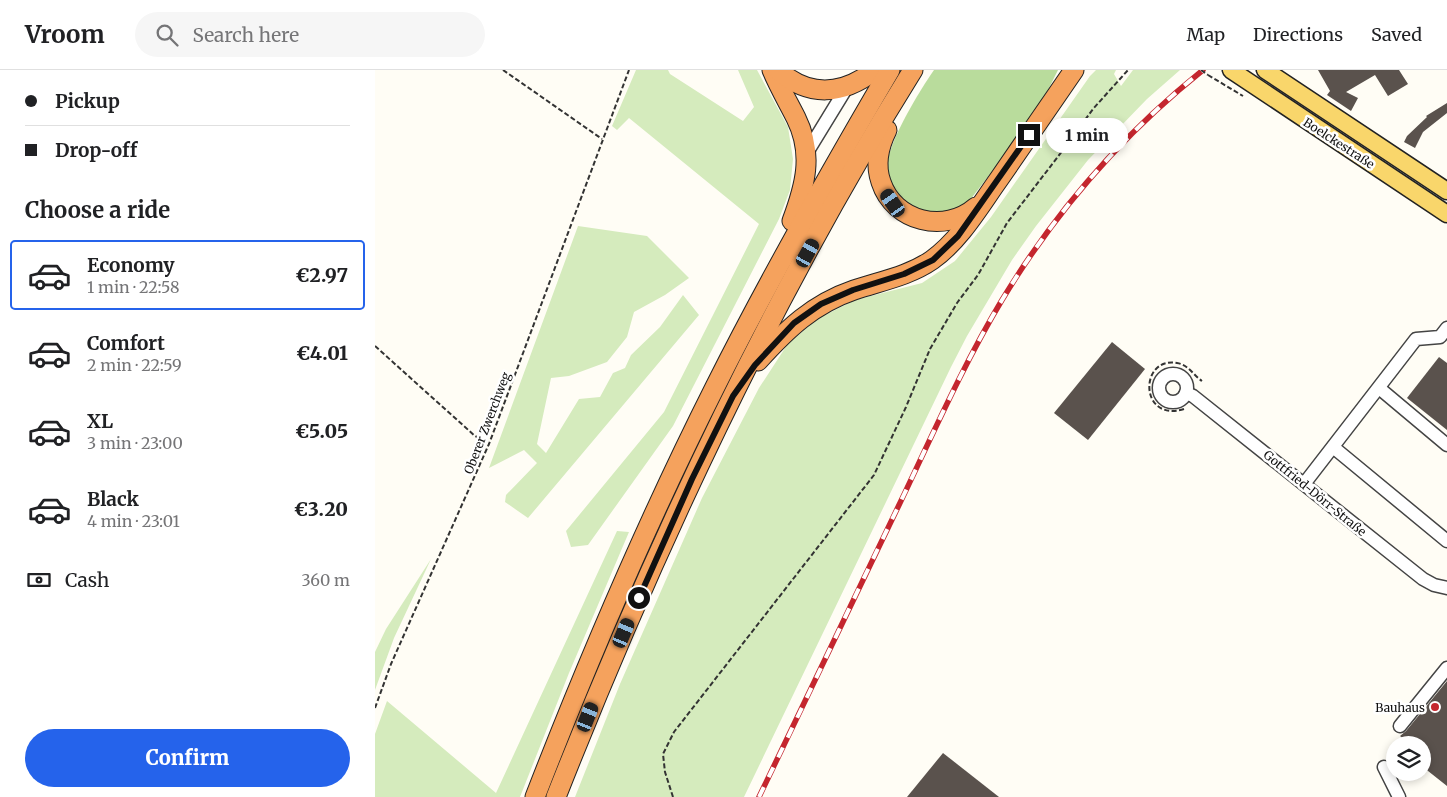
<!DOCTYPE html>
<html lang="en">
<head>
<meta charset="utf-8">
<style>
  body { margin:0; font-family:Merriweather,serif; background:#f6f6f6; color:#202124; height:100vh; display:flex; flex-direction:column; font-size:19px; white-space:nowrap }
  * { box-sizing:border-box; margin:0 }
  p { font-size:16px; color:#757577 }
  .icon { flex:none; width:28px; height:28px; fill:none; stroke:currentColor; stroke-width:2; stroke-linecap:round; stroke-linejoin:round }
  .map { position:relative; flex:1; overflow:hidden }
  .details { display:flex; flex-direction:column; background:#fff; width:375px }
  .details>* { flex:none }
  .guide { display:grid; align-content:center; height:110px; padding:0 25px; background:#fff }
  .tools { position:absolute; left:1011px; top:666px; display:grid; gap:10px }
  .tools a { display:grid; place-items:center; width:45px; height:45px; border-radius:50%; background:#fff; box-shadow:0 2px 8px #0003; font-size:25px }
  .end { position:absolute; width:22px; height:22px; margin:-11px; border:6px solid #111; background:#fff; box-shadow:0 0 0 2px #fff }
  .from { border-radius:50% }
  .bubble { position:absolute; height:35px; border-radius:18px; background:#fff; box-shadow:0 2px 8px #0003; font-size:16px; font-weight:800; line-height:35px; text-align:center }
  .car { position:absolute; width:15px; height:30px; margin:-15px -8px; border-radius:6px; box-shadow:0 0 4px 1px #0007; background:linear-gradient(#222 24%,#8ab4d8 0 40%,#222 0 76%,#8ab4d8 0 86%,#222 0) }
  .guide b { display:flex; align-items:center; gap:18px; height:48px; font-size:19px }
  .guide b+b { border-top:1px solid #e0e0e0 }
  .guide i { width:12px; height:12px; background:#202124 }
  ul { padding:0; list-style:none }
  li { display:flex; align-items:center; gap:15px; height:70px; margin:0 10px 8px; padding:0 15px; border:2px solid transparent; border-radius:5px }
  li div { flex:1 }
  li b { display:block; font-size:19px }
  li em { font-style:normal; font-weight:800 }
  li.active { border-color:#2563eb }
  li>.icon { width:45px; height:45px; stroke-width:1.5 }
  h2 { padding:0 25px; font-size:22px; line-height:60px }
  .pay { display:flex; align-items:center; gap:12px; height:55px; padding:0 25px; font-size:19px }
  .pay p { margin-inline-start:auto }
  .action { display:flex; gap:10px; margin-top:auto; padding:10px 25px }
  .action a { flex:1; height:58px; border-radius:30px; background:#2563eb; color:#fff; font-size:20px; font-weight:800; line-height:58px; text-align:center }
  header { display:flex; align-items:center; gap:30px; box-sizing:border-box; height:70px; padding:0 25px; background:#fff; border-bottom:1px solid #e0e0e0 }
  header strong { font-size:24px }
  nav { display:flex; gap:28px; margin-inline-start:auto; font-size:18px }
  .search { width:350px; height:45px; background:#f6f6f6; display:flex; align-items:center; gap:12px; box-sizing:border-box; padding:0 18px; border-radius:28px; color:#757577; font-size:19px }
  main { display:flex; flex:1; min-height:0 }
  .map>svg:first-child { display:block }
  .green { fill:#d5ebbd }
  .forest { fill:#b9dc9c }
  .building { fill:#5a524d }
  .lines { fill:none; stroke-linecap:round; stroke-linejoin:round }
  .minor-casing { stroke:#444; stroke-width:15 }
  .major-casing { stroke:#222; stroke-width:19 }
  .highway-casing { stroke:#222; stroke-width:21 }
  .path { stroke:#333; stroke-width:2; stroke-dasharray:5 2.5; stroke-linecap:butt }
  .minor { stroke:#fff; stroke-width:12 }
  .major { stroke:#f9d66b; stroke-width:16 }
  .highway { stroke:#f5a25d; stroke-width:19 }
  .rail-casing { stroke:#c4262e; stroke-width:5.5 }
  .rail { stroke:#fff; stroke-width:4; stroke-dasharray:11; stroke-linecap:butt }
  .path-bridge { stroke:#333; stroke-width:2; stroke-dasharray:5 2.5; stroke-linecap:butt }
  .route { stroke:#111; stroke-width:6 }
  .poi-dot { fill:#c4262e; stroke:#fff; stroke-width:2 }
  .labels { text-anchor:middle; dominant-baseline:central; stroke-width:5; stroke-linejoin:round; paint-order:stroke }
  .street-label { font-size:12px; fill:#111; stroke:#fff }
  .poi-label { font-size:12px; fill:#111; stroke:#fff; text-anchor:end }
</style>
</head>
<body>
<header>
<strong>Vroom</strong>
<div class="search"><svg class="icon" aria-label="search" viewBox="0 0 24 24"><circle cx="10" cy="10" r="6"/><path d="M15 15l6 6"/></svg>Search here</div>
<nav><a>Map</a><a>Directions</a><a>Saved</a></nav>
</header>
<main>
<section class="details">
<div class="guide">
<b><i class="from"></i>Pickup</b>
<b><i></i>Drop-off</b>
</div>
<h2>Choose a ride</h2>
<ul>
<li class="active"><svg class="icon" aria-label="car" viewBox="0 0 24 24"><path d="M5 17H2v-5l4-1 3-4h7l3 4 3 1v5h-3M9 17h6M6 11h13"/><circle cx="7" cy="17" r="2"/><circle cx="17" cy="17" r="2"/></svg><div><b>Economy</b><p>1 min · 22:58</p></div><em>€2.97</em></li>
<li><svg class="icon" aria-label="car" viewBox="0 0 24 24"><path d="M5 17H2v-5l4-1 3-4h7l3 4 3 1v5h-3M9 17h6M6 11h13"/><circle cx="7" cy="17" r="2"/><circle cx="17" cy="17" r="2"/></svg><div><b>Comfort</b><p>2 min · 22:59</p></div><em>€4.01</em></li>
<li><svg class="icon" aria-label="car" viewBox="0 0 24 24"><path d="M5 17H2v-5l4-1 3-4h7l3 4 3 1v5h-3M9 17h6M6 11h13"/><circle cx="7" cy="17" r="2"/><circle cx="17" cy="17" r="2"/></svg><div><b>XL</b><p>3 min · 23:00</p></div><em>€5.05</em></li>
<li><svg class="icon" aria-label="car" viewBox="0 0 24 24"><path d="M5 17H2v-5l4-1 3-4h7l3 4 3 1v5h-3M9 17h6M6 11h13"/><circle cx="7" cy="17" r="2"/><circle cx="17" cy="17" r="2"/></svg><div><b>Black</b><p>4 min · 23:01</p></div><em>€3.20</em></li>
</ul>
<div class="pay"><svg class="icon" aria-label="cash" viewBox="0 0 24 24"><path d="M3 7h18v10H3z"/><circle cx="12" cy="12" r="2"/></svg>Cash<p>360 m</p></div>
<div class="action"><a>Confirm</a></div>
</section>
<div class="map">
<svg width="1072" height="727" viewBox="0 0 1072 727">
  <rect width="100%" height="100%" fill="#fffdf5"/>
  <!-- green -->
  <g class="green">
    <polygon points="261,0 293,0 295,4 368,51 379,37 363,0 382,0 413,57 418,89 415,120 404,149 298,356 213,475 196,477 191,461 289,342 384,154 254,48 242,60 237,56"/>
    <polygon points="721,0 741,0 739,4 746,16 758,0 805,0 772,29 713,90 661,156 637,190 592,266 576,297 369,727 200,727 245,614 327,428 384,318 412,275 442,249 480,230 547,213 580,191 616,147 715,6"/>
    <polygon points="203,156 272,166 314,208 290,225 259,242 252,267 232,292 194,306 176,308 162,374 171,383 204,329 225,327 238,303 250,298 256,285 285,257 308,225 324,245 153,448 130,432 131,425 162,393 149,380 114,398"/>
    <polygon points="242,461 254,462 194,603 145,727 0,727 0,664 12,631 121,723"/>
    <polygon points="56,489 19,568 0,620 0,582 11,559"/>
  </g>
  <!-- forest -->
  <path class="forest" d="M559,0h124l-17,34 -27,39 -44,57 -19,13 -17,5 -39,-20c-3,-9 -6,-18 -8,-27 -3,-23 33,-81 47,-101z"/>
  <!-- building -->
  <g class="building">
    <polygon points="943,0 1024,0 1033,14 1013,26 1000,5 971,22 983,28 976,41 952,25 955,21"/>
    <polygon points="1072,33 1072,43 1048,62 1040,78 1029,72 1032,66 1052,47 1051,46"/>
    <polygon points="737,272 770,299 713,370 679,343"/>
    <polygon points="1064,287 1072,293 1072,360 1032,328"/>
    <polygon points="1072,611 1072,716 1048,697 1048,675 1036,675 1025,666 1031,661"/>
    <polygon points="568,683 624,727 532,727"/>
  </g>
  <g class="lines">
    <!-- minor casing -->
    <g class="minor-casing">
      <g id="minor">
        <polyline points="431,84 472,17"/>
        <circle cx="798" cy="318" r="14"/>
        <polyline points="1004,318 1072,375"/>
        <polyline points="811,323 818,326 1048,509 1059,515 1072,518"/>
        <polyline points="958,377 1072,471"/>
        <polyline points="929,414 1041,269 1065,267 1072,258"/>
        <polyline points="1025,656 1072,598"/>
        <polyline points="1009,697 1024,727"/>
      </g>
    </g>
    <!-- major casing -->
    <g class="major-casing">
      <g id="major">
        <polyline points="856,0 1072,144"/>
        <polyline points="890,0 1072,121"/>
      </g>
    </g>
    <!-- highway casing -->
    <g class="highway-casing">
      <g id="highway">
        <path d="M397,0c7,17 16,32 24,48 18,36 9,68 -4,103"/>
        <path d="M403,0c31,28 65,25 97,0"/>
        <path d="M512,60c-8,16 -12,35 -6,52 13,40 64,52 95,25"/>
        <path d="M383,291c29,-32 55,-57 96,-71 27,-9 55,-14 78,-30 28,-20 47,-53 67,-81 25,-36 50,-73 75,-109"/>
        <path d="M160,727c54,-139 113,-277 180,-410 54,-108 114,-213 175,-317"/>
        <path d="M181,727c99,-251 214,-498 357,-727"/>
      </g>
    </g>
    <!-- path -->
    <g class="path">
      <polyline points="128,0 227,69"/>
      <polyline points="833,5 868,26"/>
      <polyline points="0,276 100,366 114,374"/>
      <path d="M809,339c-45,14 -45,-53 -7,-46 12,2 16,12 25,18"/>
      <polyline points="0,638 16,594 114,374 254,0"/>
      <polyline points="298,727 290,702 288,684 299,662 499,405 531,337 555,279 582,233 603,205 632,153 688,80 718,39 753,0"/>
    </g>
    <!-- minor -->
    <use href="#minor" class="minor"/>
    <!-- major -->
    <use href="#major" class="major"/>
    <!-- highway -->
    <use href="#highway" class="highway"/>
    <!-- rail casing -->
    <g class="rail-casing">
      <path id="rail" d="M384,727c47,-97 93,-195 140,-292 33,-69 64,-140 103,-205 53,-88 121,-166 201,-230"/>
    </g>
    <!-- rail -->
    <use href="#rail" class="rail"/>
    <!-- path-bridge -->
    <polyline class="path-bridge" points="826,0 833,5"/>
  </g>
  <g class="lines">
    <!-- route -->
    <polyline class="route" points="264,528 317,409 358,326 380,295 419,253 446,234 478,220 529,204 558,190 583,166 654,65"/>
  </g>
  <!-- markers -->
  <circle class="poi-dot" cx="1060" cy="637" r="5"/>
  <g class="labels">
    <!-- street labels -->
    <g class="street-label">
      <text transform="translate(964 73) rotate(33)">Boelckestraße</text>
      <text transform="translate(112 353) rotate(-69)">Oberer Zwerchweg</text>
      <text transform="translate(940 423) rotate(39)">Gottfried-Dörr-Straße</text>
    </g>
    <!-- poi labels -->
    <g class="poi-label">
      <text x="1050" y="637">Bauhaus</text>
    </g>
  </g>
</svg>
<div class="tools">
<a><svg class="icon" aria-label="layers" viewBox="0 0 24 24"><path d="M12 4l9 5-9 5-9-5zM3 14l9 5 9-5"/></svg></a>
</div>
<i class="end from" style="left:264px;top:528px"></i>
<i class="end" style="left:654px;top:65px"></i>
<div class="bubble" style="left:671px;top:48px;width:82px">1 min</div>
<i class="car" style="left:518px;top:133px;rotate:325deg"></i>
<i class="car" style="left:433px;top:183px;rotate:29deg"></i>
<i class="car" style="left:249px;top:563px;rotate:23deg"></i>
<i class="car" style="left:213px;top:647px;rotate:22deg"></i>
</div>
</main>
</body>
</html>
